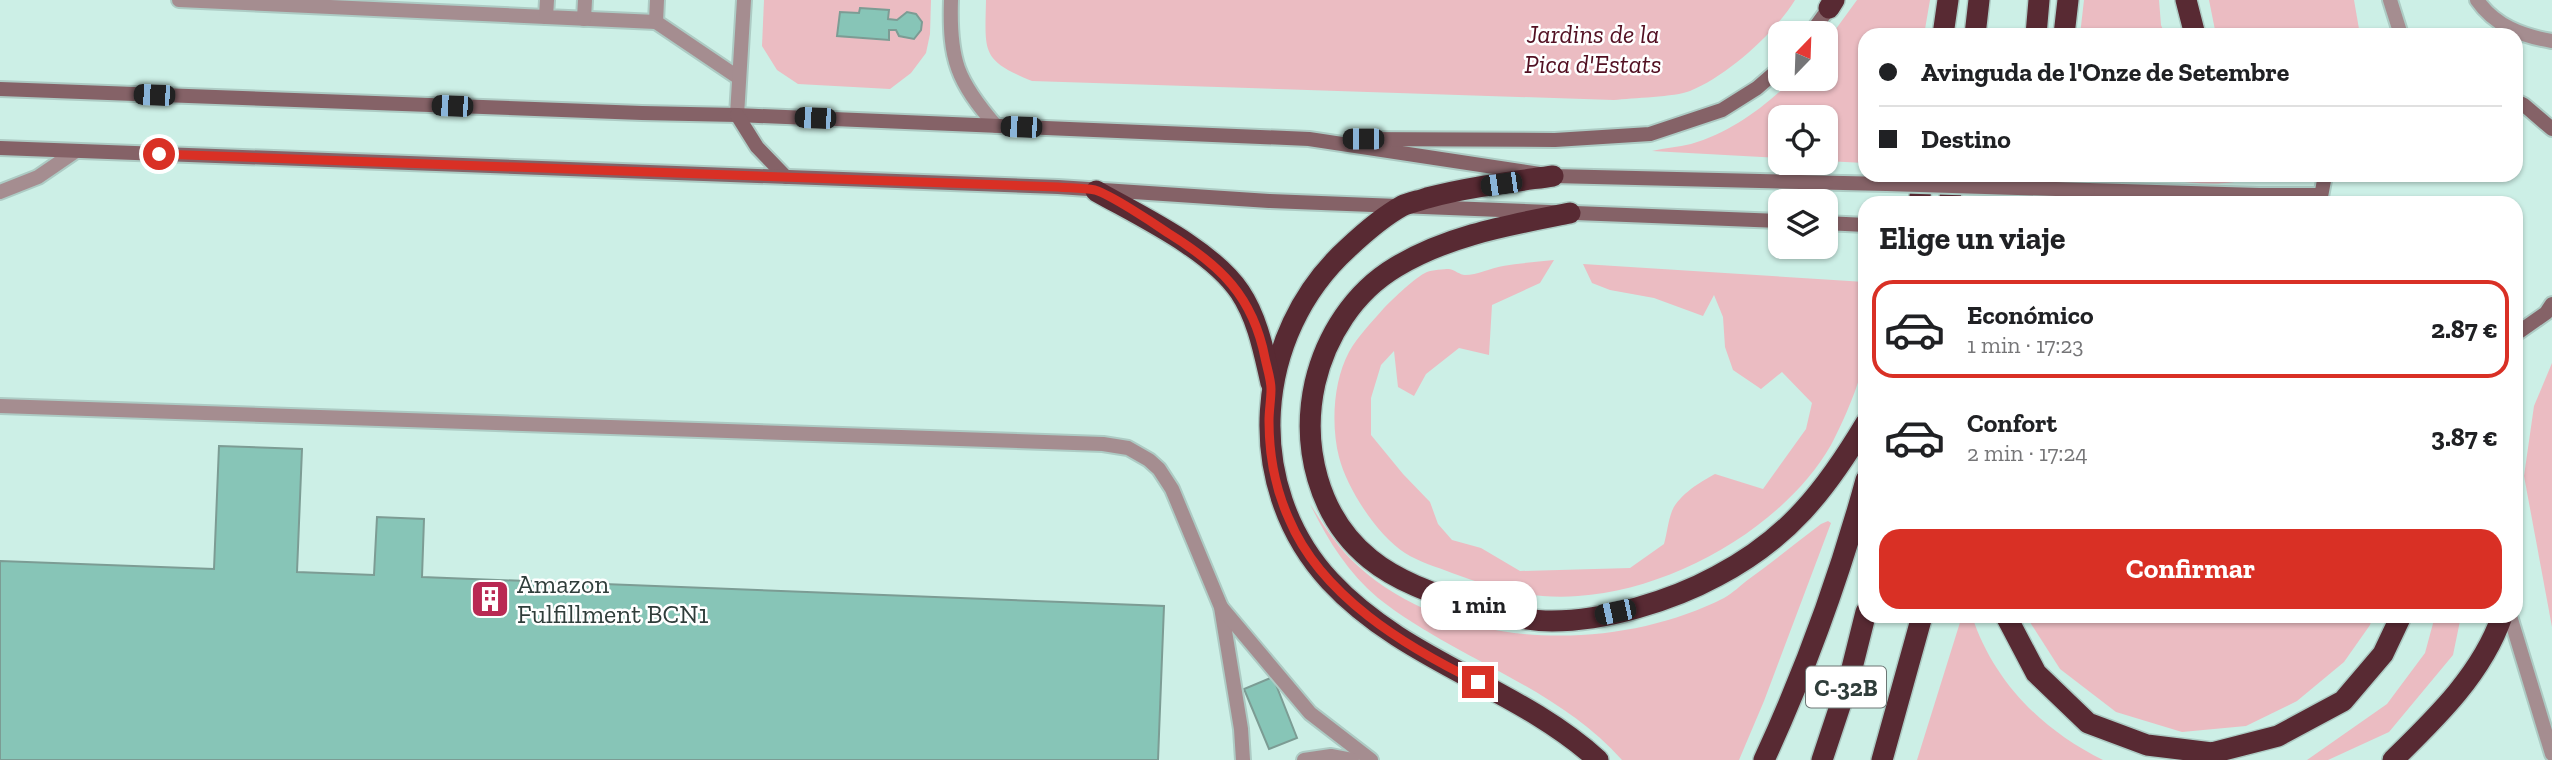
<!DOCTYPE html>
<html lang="es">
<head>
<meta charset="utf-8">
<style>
  body { margin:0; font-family:"Zilla Slab",serif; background:#f6f6f6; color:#202124; height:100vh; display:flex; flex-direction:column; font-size:26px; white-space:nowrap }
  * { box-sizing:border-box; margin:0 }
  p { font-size:23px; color:#757577 }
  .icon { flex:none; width:38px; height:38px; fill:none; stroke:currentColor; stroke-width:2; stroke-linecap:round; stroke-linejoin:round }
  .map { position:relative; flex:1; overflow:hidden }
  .panel { position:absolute; left:1858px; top:196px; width:665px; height:427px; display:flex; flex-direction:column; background:#fff; border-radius:21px; box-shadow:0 2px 5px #0004 }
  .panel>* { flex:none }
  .top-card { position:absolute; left:1858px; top:28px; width:665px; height:154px; border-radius:21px; box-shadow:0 2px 5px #0004; display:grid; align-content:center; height:154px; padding:0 21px; background:#fff }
  .needle { width:46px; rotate:23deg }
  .controls { position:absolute; left:1768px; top:21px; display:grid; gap:14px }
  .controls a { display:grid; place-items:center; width:70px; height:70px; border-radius:14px; background:#fff; box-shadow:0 2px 5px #0004; font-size:35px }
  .end { position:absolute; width:32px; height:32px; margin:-16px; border:9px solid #d93025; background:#fff; box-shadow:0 0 0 4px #fff }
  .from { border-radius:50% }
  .bubble { position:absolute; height:49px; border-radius:21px; background:#fff; box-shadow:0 2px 5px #0004; font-size:23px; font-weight:700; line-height:49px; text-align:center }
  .car { position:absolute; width:21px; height:42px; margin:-21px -10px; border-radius:9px; box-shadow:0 0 5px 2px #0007; background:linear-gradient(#222 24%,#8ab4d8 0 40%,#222 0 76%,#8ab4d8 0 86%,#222 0) }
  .top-card b { display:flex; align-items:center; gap:24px; height:66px; font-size:26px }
  .top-card b+b { border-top:2px solid #e0e0e0 }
  .top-card i { width:18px; height:18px; background:#202124 }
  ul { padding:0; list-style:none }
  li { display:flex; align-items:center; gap:21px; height:98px; margin:0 14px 10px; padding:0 7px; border:4px solid transparent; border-radius:21px }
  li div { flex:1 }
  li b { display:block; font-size:26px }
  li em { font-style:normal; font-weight:700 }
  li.active { border-color:#d93025 }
  li>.icon { width:63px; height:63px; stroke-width:1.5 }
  h2 { padding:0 21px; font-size:32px; line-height:84px }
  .primary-button { display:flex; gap:14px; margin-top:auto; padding:14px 21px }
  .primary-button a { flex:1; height:80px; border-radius:21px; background:#d93025; color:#fff; font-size:28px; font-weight:700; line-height:80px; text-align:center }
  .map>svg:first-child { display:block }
  .green { fill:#ebbcc2 }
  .building { fill:#87c5b7; stroke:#7c9c94; stroke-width:2 }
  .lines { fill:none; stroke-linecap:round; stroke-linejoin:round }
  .lane-casing { stroke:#adcbc4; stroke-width:18 }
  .street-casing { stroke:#adcbc4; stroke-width:18 }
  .secondary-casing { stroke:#adcbc4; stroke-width:18 }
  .highway-casing { stroke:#adcbc4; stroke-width:24 }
  .lane { stroke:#a58d90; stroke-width:14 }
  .street { stroke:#a58d90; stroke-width:14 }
  .secondary { stroke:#856267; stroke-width:14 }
  .highway { stroke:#582a33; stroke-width:21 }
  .secondary-bridge-casing { stroke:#adcbc4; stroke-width:18; stroke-linecap:butt }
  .secondary-bridge { stroke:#856267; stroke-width:14 }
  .route { stroke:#d93025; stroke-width:9 }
  .labels { text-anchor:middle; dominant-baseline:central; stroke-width:5; stroke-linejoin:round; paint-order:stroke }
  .shield { fill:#fff; stroke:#6d7775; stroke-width:2 }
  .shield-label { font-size:24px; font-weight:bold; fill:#2f3d3a }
  .park-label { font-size:26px; font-style:italic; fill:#521022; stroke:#fff }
  .poi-label { font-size:26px; fill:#2f3d3a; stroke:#fff; text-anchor:start }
</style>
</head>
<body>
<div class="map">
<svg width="2552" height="760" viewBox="0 0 2552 760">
  <rect width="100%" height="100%" fill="#ccefe6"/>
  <!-- green -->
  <g class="green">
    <polygon points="764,0 931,0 930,34 926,53 911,73 890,89 798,84 777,70 762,46"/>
    <path d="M986,0h809c-20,33 -69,77 -105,91 -15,6 -58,7 -76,9l-582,-19c-51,-21 -47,-28 -46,-81z"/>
    <path d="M1857,0h73l-6,35h-58l-1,128 -40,-2v-44h-45v41l-128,-7c13,-3 26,-4 39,-7 39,-11 74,-37 102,-65h32v-35z"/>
    <polygon points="2084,0 2159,0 2161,25 2165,35 2080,35"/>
    <polygon points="2209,0 2354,0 2359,29 2358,35 2216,35"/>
    <path d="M2127,175h131c-34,17 -92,4 -131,0z"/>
    <path d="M1554,260l-14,23 -48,22 -3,50 -30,-7 -33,26 -12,22 -16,-9 -4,-36 -13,14 -10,33v37l32,39 27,28 8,22 14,16 29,8 39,23 110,-3 34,-24c3,-10 4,-23 8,-33 7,-16 28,-29 43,-37l48,15 43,-60 6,-26 -30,-31 -21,17 -28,-19 -8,-23 -2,-30 -9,-22 -11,21 -49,-18 -44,-8 -18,-7 -9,-19 282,18c1,24 4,50 0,73 -3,24 -22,68 -34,90 -47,82 -159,145 -253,151 -43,4 -85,-8 -126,-23 -15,-6 -33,-11 -47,-20 -27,-17 -58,-64 -66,-96 -8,-32 -6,-75 10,-105 9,-16 23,-30 35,-44 10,-10 30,-30 43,-36 5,-2 17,-3 22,-3 6,1 11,6 16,6 12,0 26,-7 38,-9 17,-3 34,-4 51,-6z"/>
    <polygon points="2552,363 2552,627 2524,476 2534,406"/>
    <path d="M1310,504c14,22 28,44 48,62 94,86 258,87 366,32 9,-5 17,-13 25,-19 25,-18 48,-37 72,-55l7,-3 3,2 -67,178 -25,59h-117c-67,-75 -167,-101 -244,-162 -30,-25 -51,-59 -68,-94z"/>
    <path d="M1962,616h10c21,65 70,114 131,144h-186z"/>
    <polygon points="2026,616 2373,616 2370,625 2344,662 2297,701 2246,726 2182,732 2116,712 2060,669"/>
    <polygon points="2435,616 2461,616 2453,655 2389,732 2328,760 2307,760 2387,704 2425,653"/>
  </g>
  <!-- building -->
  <g class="building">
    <polygon points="860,8 889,10 888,19 897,20 907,12 916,14 922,22 921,30 914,39 899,36 896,30 889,30 889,40 837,36 840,12 859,13"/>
    <polygon points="219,446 302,449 297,572 374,575 377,517 424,519 422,577 1164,606 1158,760 0,760 0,561 214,569"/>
    <polygon points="1273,677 1297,738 1269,749 1244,689"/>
  </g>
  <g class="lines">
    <!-- lane casing -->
    <g class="lane-casing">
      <g id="lane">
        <polyline points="179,0 546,17"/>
        <polyline points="547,0 546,17 656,22"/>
        <polyline points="657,0 656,22 739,78"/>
        <path d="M2477,0c18,26 45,36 75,41"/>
        <polyline points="584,19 585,0"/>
        <polyline points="0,192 38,177 76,151"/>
        <polyline points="0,406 1103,444 1128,448 1149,460 1159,469 1172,489 1221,607 1241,729 1243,760"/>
        <polyline points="1221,607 1310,713 1371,760"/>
        <polyline points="1304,760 1331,756 1352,760"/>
      </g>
    </g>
    <!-- street casing -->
    <g class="street-casing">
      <g id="street">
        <path d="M951,0c-2,60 6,81 45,126"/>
        <polyline points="2390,0 2401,35"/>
        <polyline points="737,115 744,0"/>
        <polyline points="2510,616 2552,754"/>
      </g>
    </g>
    <!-- secondary casing -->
    <g class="secondary-casing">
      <g id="secondary">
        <polyline points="1811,33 1829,8"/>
        <polyline points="0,89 642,113 737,115 1309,139 1553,176 1887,184"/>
        <polyline points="2516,101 2524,105 2552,129"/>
        <polyline points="737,115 757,147 786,177"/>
        <polyline points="1352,139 1555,140 1650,134 1722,110 1757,88 1780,68"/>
        <polyline points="0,148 1058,187 1269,201 1780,221"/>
        <polyline points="2088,190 2259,195 2321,195"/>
        <polyline points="2320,202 2325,175"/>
        <polyline points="1825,223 1866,225"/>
        <polyline points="2516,334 2546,313 2552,304"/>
      </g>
    </g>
    <!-- highway casing -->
    <g class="highway-casing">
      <g id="highway">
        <polyline points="2186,0 2195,35"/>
        <polyline points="1829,8 1834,0"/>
        <polyline points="1943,35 1948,0"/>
        <polyline points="1975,35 1979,0"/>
        <polyline points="2036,35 2039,0"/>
        <polyline points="2064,35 2068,0"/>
        <path d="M1553,176c-42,6 -85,11 -126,22 -8,3 -17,4 -25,8 -20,11 -38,27 -54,42 -95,86 -106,238 -18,333 75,81 188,106 268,179"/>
        <path d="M1096,191c44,25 115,58 144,101 18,27 24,61 31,91"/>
        <polyline points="1919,203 1923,175"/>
        <polyline points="1949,203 1954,175"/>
        <polyline points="2010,203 2014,175"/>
        <polyline points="2039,203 2043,175"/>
        <path d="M1570,213c-60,12 -121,22 -174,54 -42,25 -70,69 -81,116 -14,63 3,134 55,176 27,22 62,34 95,45 27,8 58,17 87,17 53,0 119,-20 165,-45 71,-37 109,-86 149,-153"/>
        <polyline points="2006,616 2036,673 2088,723 2147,745 2212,753 2278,736 2343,701 2383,654 2401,616"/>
        <path d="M1764,760c41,-89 76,-185 102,-280"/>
        <polyline points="1822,760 1850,676 1866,612"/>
        <polyline points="1882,760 1922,616"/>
        <path d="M2393,760c43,-42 89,-86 109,-144"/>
      </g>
    </g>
    <!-- lane -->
    <use href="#lane" class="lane"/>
    <!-- street -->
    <use href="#street" class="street"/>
    <!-- secondary -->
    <use href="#secondary" class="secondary"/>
    <!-- highway -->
    <use href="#highway" class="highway"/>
    <!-- secondary-bridge casing -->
    <g class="secondary-bridge-casing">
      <polyline id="secondary-bridge" points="1887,184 2088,190"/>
    </g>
    <!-- secondary-bridge -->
    <use href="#secondary-bridge" class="secondary-bridge"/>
  </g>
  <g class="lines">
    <!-- route -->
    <path class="route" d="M159,154l899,33c11,1 25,1 37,3 16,5 57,32 73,43 52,32 85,63 97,125 2,10 6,21 6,31 0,11 -2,21 -2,32 0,34 6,67 20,98 32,77 117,128 189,163"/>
  </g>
  <!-- icons -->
  <defs>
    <g id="building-square" transform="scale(2.0125)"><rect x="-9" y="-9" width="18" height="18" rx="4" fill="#b92953" stroke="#fff"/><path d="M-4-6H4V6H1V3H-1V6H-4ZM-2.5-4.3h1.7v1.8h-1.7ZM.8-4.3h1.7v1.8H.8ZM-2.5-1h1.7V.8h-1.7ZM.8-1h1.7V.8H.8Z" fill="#fff"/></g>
  </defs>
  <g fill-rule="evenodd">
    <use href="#building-square" x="490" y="599"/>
  </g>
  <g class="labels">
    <!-- shield labels -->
    <rect class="shield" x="1806" y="666.5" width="80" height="41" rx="5"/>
    <g class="shield-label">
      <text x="1846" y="687">C-32B</text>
    </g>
    <!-- park labels -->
    <g class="park-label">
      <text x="1593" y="34">Jardins de la<tspan x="1593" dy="30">Pica d'Estats</tspan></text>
    </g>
    <!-- poi labels -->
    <g class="poi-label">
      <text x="517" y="584">Amazon<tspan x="517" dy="30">Fulfillment BCN1</tspan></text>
    </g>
  </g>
</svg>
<div class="controls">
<a><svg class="needle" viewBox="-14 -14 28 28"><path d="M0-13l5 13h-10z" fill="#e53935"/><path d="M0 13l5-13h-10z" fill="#757577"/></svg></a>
<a><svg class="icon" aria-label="locate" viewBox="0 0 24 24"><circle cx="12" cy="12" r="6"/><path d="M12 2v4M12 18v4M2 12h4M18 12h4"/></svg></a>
<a><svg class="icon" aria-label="layers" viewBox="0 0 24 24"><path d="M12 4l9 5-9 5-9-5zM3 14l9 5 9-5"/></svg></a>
</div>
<i class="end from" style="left:159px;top:154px"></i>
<i class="end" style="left:1478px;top:682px"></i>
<div class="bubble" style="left:1421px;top:581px;width:116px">1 min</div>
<i class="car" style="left:154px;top:95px;rotate:272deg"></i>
<i class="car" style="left:452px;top:106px;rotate:272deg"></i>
<i class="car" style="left:815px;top:118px;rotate:272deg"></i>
<i class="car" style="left:1021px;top:127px;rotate:272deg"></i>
<i class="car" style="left:1363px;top:139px;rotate:270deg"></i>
<i class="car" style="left:1501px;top:184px;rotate:262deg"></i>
<i class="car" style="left:1615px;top:612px;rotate:258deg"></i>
<div class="top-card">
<b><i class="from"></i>Avinguda de l'Onze de Setembre</b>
<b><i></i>Destino</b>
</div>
<section class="panel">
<h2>Elige un viaje</h2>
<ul>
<li class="active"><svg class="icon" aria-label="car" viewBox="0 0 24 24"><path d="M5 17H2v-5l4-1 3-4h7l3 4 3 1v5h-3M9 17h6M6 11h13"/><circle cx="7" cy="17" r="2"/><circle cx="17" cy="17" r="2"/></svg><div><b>Económico</b><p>1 min · 17:23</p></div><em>2.87 €</em></li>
<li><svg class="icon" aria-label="car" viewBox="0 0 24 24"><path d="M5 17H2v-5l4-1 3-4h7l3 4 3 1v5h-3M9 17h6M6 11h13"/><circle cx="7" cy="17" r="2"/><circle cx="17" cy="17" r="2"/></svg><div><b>Confort</b><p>2 min · 17:24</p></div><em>3.87 €</em></li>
</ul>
<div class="primary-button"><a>Confirmar</a></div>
</section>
</div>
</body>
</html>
